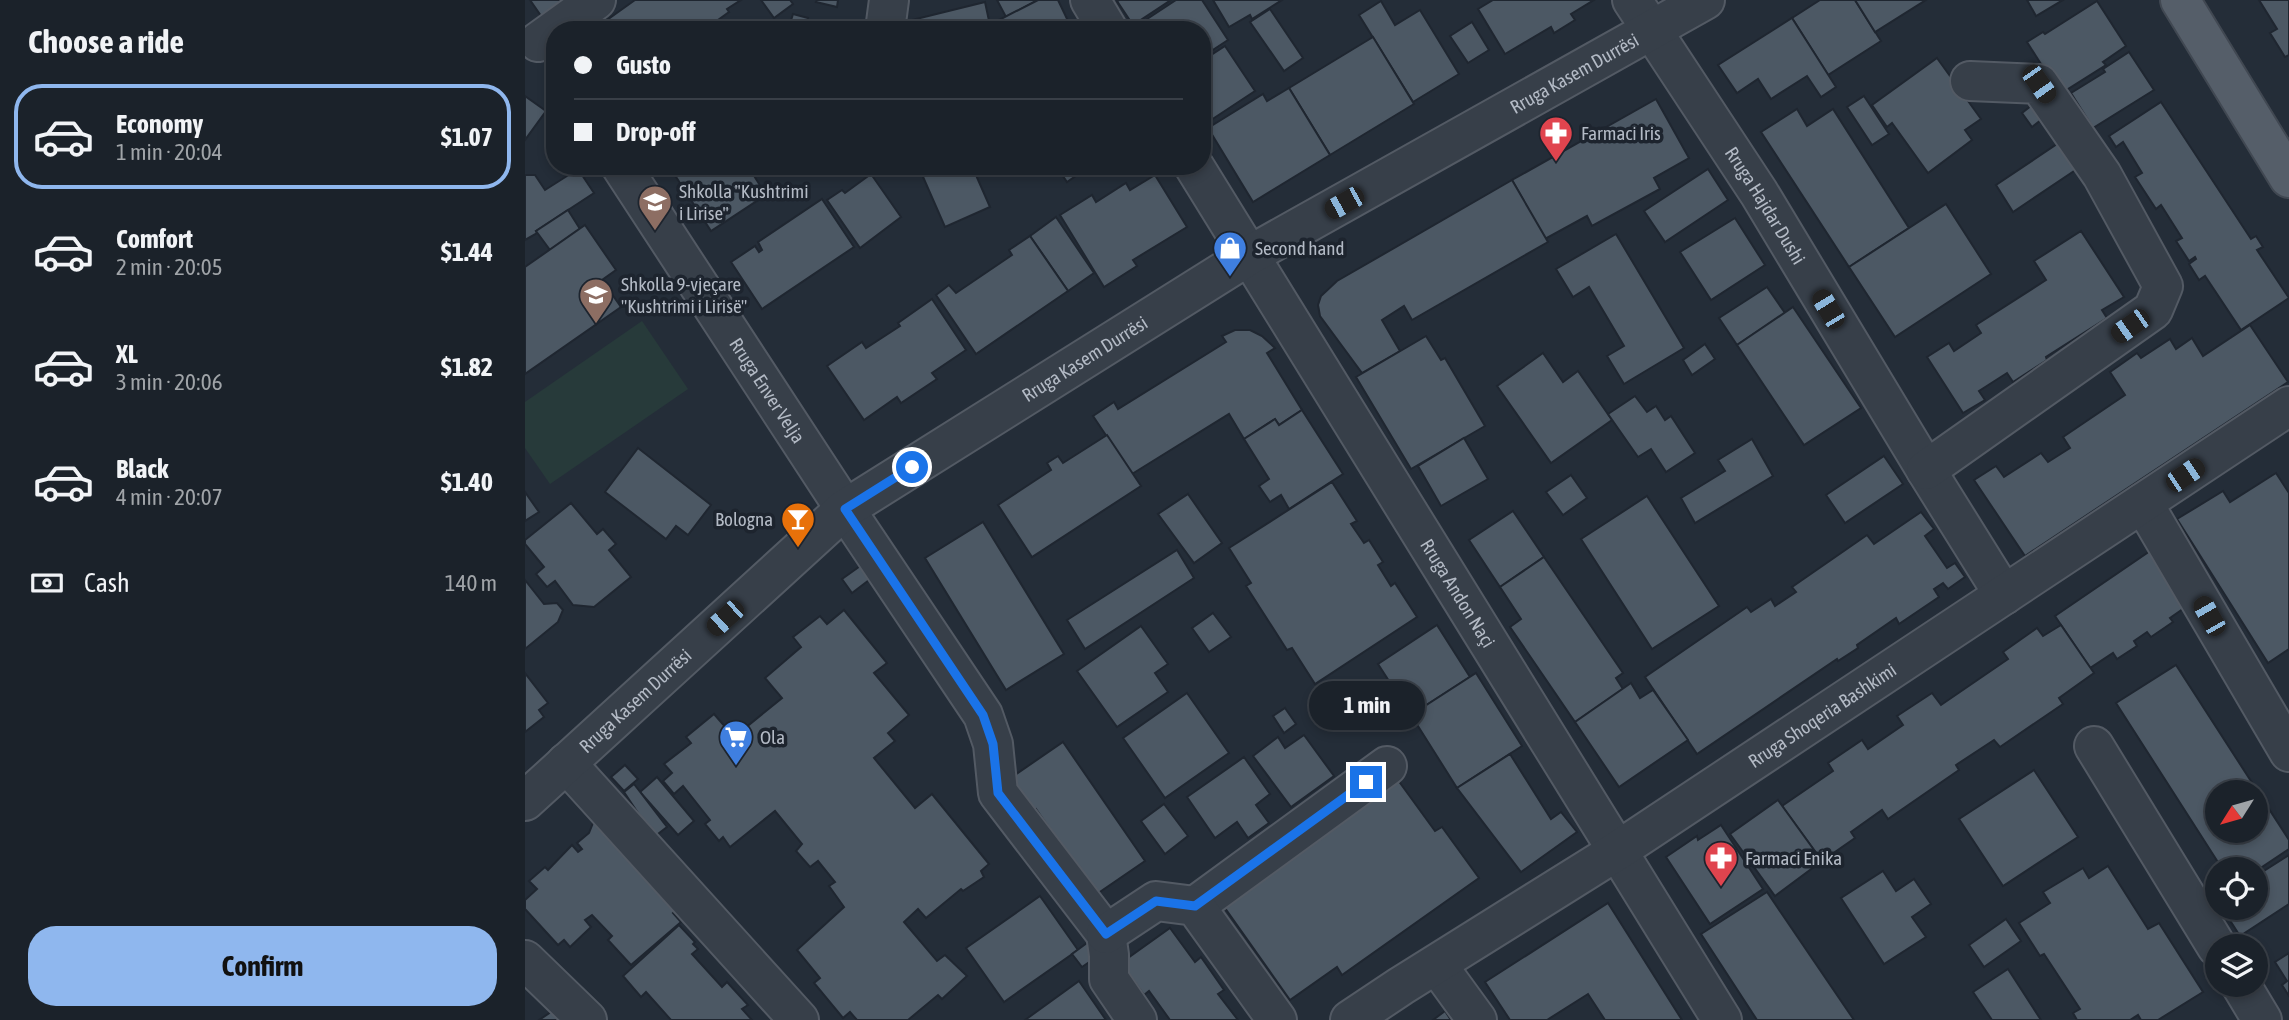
<!DOCTYPE html>
<html lang="en">
<head>
<meta charset="utf-8">
<style>
  body { margin:0; font-family:"Asap Condensed",sans-serif; background:#282f36; color:#f1f3f6; height:100vh; display:flex; flex-direction:column; font-size:26px; white-space:nowrap }
  * { box-sizing:border-box; margin:0 }
  p { font-size:23px; color:#a0a4a8 }
  .icon { flex:none; width:38px; height:38px; fill:none; stroke:currentColor; stroke-width:2; stroke-linecap:round; stroke-linejoin:round }
  .map { position:relative; flex:1; overflow:hidden }
  .drawer { display:flex; flex-direction:column; background:#1b222a; width:525px }
  .drawer>* { flex:none }
  .banner { position:absolute; left:21px; top:21px; width:665px; height:154px; border-radius:28px; box-shadow:0 4px 10px #0003,0 0 0 2px #393f47; display:grid; align-content:center; height:154px; padding:0 28px; background:#1b222a }
  .needle { width:46px; rotate:233deg }
  .tools { position:absolute; left:1680px; top:780px; display:grid; gap:14px }
  .tools a { display:grid; place-items:center; width:63px; height:63px; border-radius:50%; background:#1b222a; box-shadow:0 4px 10px #0003,0 0 0 2px #393f47; font-size:35px }
  .end { position:absolute; width:32px; height:32px; margin:-16px; border:9px solid #1a73e8; background:#fff; box-shadow:0 0 0 4px #fff }
  .from { border-radius:50% }
  .bubble { position:absolute; height:49px; border-radius:24px; background:#1b222a; box-shadow:0 4px 10px #0003,0 0 0 2px #393f47; font-size:23px; font-weight:700; line-height:49px; text-align:center }
  .car { position:absolute; width:21px; height:42px; margin:-21px -10px; border-radius:9px; box-shadow:0 0 5px 2px #0007; background:linear-gradient(#222 24%,#8ab4d8 0 40%,#222 0 76%,#8ab4d8 0 86%,#222 0) }
  .banner b { display:flex; align-items:center; gap:24px; height:66px; font-size:26px }
  .banner b+b { border-top:2px solid #393f47 }
  .banner i { width:18px; height:18px; background:#f1f3f6 }
  ul { padding:0; list-style:none }
  li { display:flex; align-items:center; gap:21px; height:105px; margin:0 14px 10px; padding:0 14px; border:4px solid transparent; border-radius:28px }
  li div { flex:1 }
  li b { display:block; font-size:26px }
  li em { font-style:normal; font-weight:700 }
  li.on { border-color:#8fb7ee }
  li>.icon { width:63px; height:63px; stroke-width:1.5 }
  h2 { padding:0 28px; font-size:32px; line-height:84px }
  .pay { display:flex; align-items:center; gap:18px; height:77px; padding:0 28px; font-size:26px }
  .pay p { margin-inline-start:auto }
  .primary-button { display:flex; gap:14px; margin-top:auto; padding:14px 28px }
  .primary-button a { flex:1; height:80px; border-radius:28px; background:#8fb7ee; color:#111; font-size:28px; font-weight:700; line-height:80px; text-align:center }
  main { display:flex; flex:1; min-height:0 }
  .map>svg:first-child { display:block }
  .green { fill:#273a3a }
  .building { fill:#4c5864; stroke:#1f2630; stroke-width:2; fill-rule:evenodd }
  .lines { fill:none; stroke-linecap:round; stroke-linejoin:round }
  .minor-casing { stroke:#535a64; stroke-width:42 }
  .major-casing { stroke:#414852; stroke-width:42 }
  .minor { stroke:#373f49; stroke-width:38 }
  .major { stroke:#555e69; stroke-width:38 }
  .route { stroke:#1a73e8; stroke-width:9 }
  .labels { text-anchor:middle; dominant-baseline:central; stroke-width:7; stroke-linejoin:round; paint-order:stroke }
  .street-label { font-size:19px; fill:#b3bac5; stroke:#1d242e }
  .poi-label { font-size:19px; fill:#b3bac5; stroke:#1d242e; text-anchor:start }
</style>
</head>
<body>
<main>
<section class="drawer">
<h2>Choose a ride</h2>
<ul>
<li class="on"><svg class="icon" aria-label="car" viewBox="0 0 24 24"><path d="M5 17H2v-5l4-1 3-4h7l3 4 3 1v5h-3M9 17h6M6 11h13"/><circle cx="7" cy="17" r="2"/><circle cx="17" cy="17" r="2"/></svg><div><b>Economy</b><p>1 min · 20:04</p></div><em>$1.07</em></li>
<li><svg class="icon" aria-label="car" viewBox="0 0 24 24"><path d="M5 17H2v-5l4-1 3-4h7l3 4 3 1v5h-3M9 17h6M6 11h13"/><circle cx="7" cy="17" r="2"/><circle cx="17" cy="17" r="2"/></svg><div><b>Comfort</b><p>2 min · 20:05</p></div><em>$1.44</em></li>
<li><svg class="icon" aria-label="car" viewBox="0 0 24 24"><path d="M5 17H2v-5l4-1 3-4h7l3 4 3 1v5h-3M9 17h6M6 11h13"/><circle cx="7" cy="17" r="2"/><circle cx="17" cy="17" r="2"/></svg><div><b>XL</b><p>3 min · 20:06</p></div><em>$1.82</em></li>
<li><svg class="icon" aria-label="car" viewBox="0 0 24 24"><path d="M5 17H2v-5l4-1 3-4h7l3 4 3 1v5h-3M9 17h6M6 11h13"/><circle cx="7" cy="17" r="2"/><circle cx="17" cy="17" r="2"/></svg><div><b>Black</b><p>4 min · 20:07</p></div><em>$1.40</em></li>
</ul>
<div class="pay"><svg class="icon" aria-label="cash" viewBox="0 0 24 24"><path d="M3 7h18v10H3z"/><circle cx="12" cy="12" r="2"/></svg>Cash<p>140 m</p></div>
<div class="primary-button"><a>Confirm</a></div>
</section>
<div class="map">
<svg width="1764" height="1020" viewBox="0 0 1764 1020">
  <rect width="100%" height="100%" fill="#242d38"/>
  <!-- green -->
  <polygon class="green" points="117,321 163,389 25,484 0,448 0,402"/>
  <!-- building -->
  <g class="building">
    <polygon points="5,0 55,0 21,23"/>
    <polygon points="110,0 216,0 202,9 204,12 179,30 68,30"/>
    <polygon points="236,0 265,0 268,4 249,18"/>
    <polygon points="292,0 313,0 312,7 291,2"/>
    <polygon points="472,0 513,0 481,17"/>
    <polygon points="513,0 533,0 544,23 530,30 477,30 472,21"/>
    <polygon points="594,0 646,0 608,25 592,1"/>
    <polygon points="651,0 677,0 703,40 677,57 677,30 616,30 613,25"/>
    <polygon points="688,0 757,0 727,19 725,15 704,27"/>
    <polygon points="968,0 1069,0 1046,14 1050,20 1029,33 1026,27 980,54 953,9"/>
    <polygon points="1295,0 1330,0 1356,41 1303,75 1267,18"/>
    <polygon points="1330,0 1401,0 1350,32"/>
    <polygon points="1502,0 1538,0 1511,16"/>
    <polygon points="1734,0 1764,0 1764,55 1760,57 1745,33 1752,29"/>
    <polygon points="856,1 870,25 895,10 934,74 888,102 834,15"/>
    <polygon points="1572,1 1601,46 1578,62 1581,65 1535,94 1502,42 1518,32 1520,34"/>
    <polygon points="460,2 466,30 381,30 379,22"/>
    <polygon points="745,9 778,58 759,71 725,22"/>
    <polygon points="268,14 283,18 280,30 263,30"/>
    <polygon points="1267,18 1311,87 1296,97 1282,76 1246,99 1233,79 1212,93 1193,65"/>
    <polygon points="947,22 964,50 943,63 925,36"/>
    <polygon points="286,23 308,30 284,30"/>
    <polygon points="848,37 889,104 805,155 764,88"/>
    <polygon points="700,46 730,91 680,124 677,120 677,61"/>
    <polygon points="1604,52 1629,90 1568,128 1546,93 1580,72 1578,69"/>
    <polygon points="1412,58 1456,119 1440,130 1447,140 1403,173 1367,123 1362,127 1347,105"/>
    <polygon points="764,88 805,155 728,202 683,128 738,94 742,101"/>
    <polygon points="0,96 21,111 0,140"/>
    <polygon points="1339,96 1364,134 1347,145 1322,107"/>
    <polygon points="1131,99 1164,158 1129,178 1135,189 1067,226 1062,216 1020,239 987,180"/>
    <polygon points="1511,102 1521,116 1507,127 1497,113"/>
    <polygon points="1636,102 1726,239 1731,236 1738,247 1732,250 1764,298 1716,330 1680,276 1674,280 1664,264 1671,259 1670,257 1664,261 1651,241 1657,238 1636,205 1631,209 1610,177 1617,173 1598,142 1591,147 1584,136"/>
    <polygon points="1272,109 1282,126 1308,109 1384,228 1324,267 1236,132"/>
    <polygon points="1538,140 1555,167 1488,212 1471,185"/>
    <polygon points="144,166 223,166 241,195 186,231"/>
    <polygon points="404,166 447,166 465,207 420,227 395,170"/>
    <polygon points="531,166 565,166 542,182"/>
    <polygon points="53,169 69,193 11,231 12,233 0,240 0,175 10,175 20,190"/>
    <polygon points="1183,169 1203,200 1140,242 1119,211"/>
    <polygon points="346,174 376,217 335,248 302,200 317,190 320,193"/>
    <polygon points="630,175 662,227 608,260 612,266 579,287 535,215 567,195 571,202 601,183 605,190"/>
    <polygon points="987,180 1023,242 887,320 879,306 857,320 875,351 837,373 795,316 793,305 796,296 812,281"/>
    <polygon points="297,199 329,247 237,309 206,262 230,246 234,252 237,250 233,242"/>
    <polygon points="1421,204 1466,274 1370,337 1324,267"/>
    <polygon points="43,210 55,229 25,250 11,231"/>
    <polygon points="531,217 569,273 543,291 505,236"/>
    <polygon points="1210,218 1240,265 1186,300 1155,252"/>
    <polygon points="60,225 91,270 77,280 96,307 0,374 0,267"/>
    <polygon points="1556,231 1599,297 1577,310 1582,318 1521,357 1522,360 1488,382 1482,373 1454,391 1460,400 1438,413 1402,357 1424,343 1429,351 1456,333 1451,325 1521,280 1509,261"/>
    <polygon points="1091,234 1159,348 1099,384 1082,356 1099,346 1064,287 1048,297 1031,269"/>
    <polygon points="505,236 543,291 451,354 411,295 424,285 431,293 487,255 484,250"/>
    <polygon points="1242,287 1260,313 1212,345 1194,318"/>
    <polygon points="407,299 441,350 407,373 412,379 376,403 372,397 339,420 302,366 337,342 341,348 375,326 373,323"/>
    <polygon points="1268,307 1336,408 1279,445 1212,345"/>
    <polygon points="1725,325 1763,382 1500,556 1449,480 1471,466 1479,477 1516,453 1523,462 1545,448 1538,437 1600,395 1585,372 1612,353 1616,358 1645,339 1651,349 1667,338 1678,356"/>
    <polygon points="710,330 725,330 737,336 750,348 742,353 777,410 754,425 750,419 719,439 704,414 607,474 568,416 589,402 593,409 701,342 697,336"/>
    <polygon points="901,336 916,360 920,358 960,426 886,469 831,377"/>
    <polygon points="1180,344 1190,359 1167,375 1158,360"/>
    <polygon points="1018,353 1038,382 1053,371 1087,420 1026,463 972,386"/>
    <polygon points="1110,396 1122,412 1131,406 1140,420 1146,416 1170,453 1141,472 1126,449 1113,457 1083,414"/>
    <polygon points="777,410 818,474 764,509 756,495 745,502 734,486 744,479 719,439 750,419 754,425"/>
    <polygon points="582,435 616,486 507,557 473,505 526,470 522,463 533,456 538,463"/>
    <polygon points="939,438 963,479 916,506 893,466"/>
    <polygon points="1227,439 1248,476 1170,523 1156,498 1200,471 1193,460"/>
    <polygon points="113,448 186,505 163,535 151,526 141,539 80,492"/>
    <polygon points="1359,456 1378,484 1320,523 1301,495"/>
    <polygon points="1751,473 1764,493 1764,649 1743,663 1652,519 1698,491 1705,502"/>
    <polygon points="1046,475 1062,498 1038,515 1021,492"/>
    <polygon points="807,482 832,521 826,524 839,543 844,540 858,562 853,565 866,586 870,583 892,617 790,684 767,648 762,650 721,586 726,583 704,548"/>
    <polygon points="0,492 14,512 0,521"/>
    <polygon points="663,494 697,543 669,563 633,514"/>
    <polygon points="1122,496 1194,606 1127,649 1056,539"/>
    <polygon points="46,503 72,534 78,529 91,544 84,550 106,577 69,607 48,605 30,581 22,587 11,574 19,567 0,544 0,540"/>
    <polygon points="988,511 1019,557 975,587 944,540"/>
    <polygon points="1396,512 1409,529 1400,536 1422,568 1430,563 1440,577 1423,589 1418,583 1409,589 1414,597 1374,624 1371,618 1332,645 1333,648 1313,661 1312,659 1172,754 1120,677 1222,607 1226,612 1246,599 1250,606 1271,592 1267,587 1342,535 1349,544"/>
    <polygon points="458,522 539,654 481,690 400,558"/>
    <polygon points="1628,549 1665,604 1645,618 1648,622 1626,637 1622,632 1609,641 1612,646 1592,659 1588,653 1565,668 1530,616"/>
    <polygon points="652,550 669,578 560,649 542,620"/>
    <polygon points="1019,557 1098,673 1091,678 1098,689 1050,722 985,627 996,619 975,587"/>
    <polygon points="338,564 348,577 327,593 317,579"/>
    <polygon points="0,580 19,604 32,603 38,610 33,622 0,649"/>
    <polygon points="319,610 362,663 349,673 384,715 363,733 370,741 349,758 390,808 407,794 464,864 456,871 459,877 438,891 436,889 401,918 393,909 379,922 412,961 420,955 442,976 417,999 413,995 383,1020 332,1020 325,1012 318,1018 289,983 295,978 272,950 319,907 304,886 310,882 293,861 285,867 271,851 277,844 250,811 205,847 198,837 194,841 180,824 185,820 158,786 149,794 138,781 147,773 139,764 166,743 161,737 189,714 209,737 257,698 240,678 276,647 268,637 295,616 302,624"/>
    <polygon points="688,613 706,637 684,652 667,628"/>
    <polygon points="912,625 945,677 886,715 853,664"/>
    <polygon points="1536,625 1569,673 1534,698 1538,704 1475,747 1469,740 1431,765 1434,770 1363,819 1357,810 1326,832 1330,838 1297,861 1257,806 1308,771 1303,763 1337,740 1343,749 1378,725 1372,716 1407,693 1416,705 1483,659 1478,652 1512,628 1518,636"/>
    <polygon points="616,626 643,664 630,673 643,692 592,727 552,671"/>
    <path d="M1651,665l113,175v9l-33,22 -33,-1 -107,-167zM1692,793h39v38h-39z"/>
    <polygon points="0,673 23,703 14,710 19,717 0,732"/>
    <polygon points="951,673 997,746 932,788 886,715"/>
    <polygon points="1106,683 1115,698 1128,690 1163,740 1094,787 1050,722"/>
    <polygon points="662,693 704,753 640,798 598,738"/>
    <polygon points="760,708 771,724 759,733 748,716"/>
    <polygon points="779,735 809,776 766,807 728,756 753,737 760,748"/>
    <polygon points="538,742 620,861 566,898 538,848 511,809 506,812 484,779"/>
    <polygon points="985,754 1026,819 1036,812 1052,832 996,872 932,788"/>
    <polygon points="719,757 745,794 731,805 744,823 723,838 712,822 690,838 662,797"/>
    <polygon points="100,765 113,779 99,791 86,777"/>
    <polygon points="1509,770 1553,837 1478,886 1434,819"/>
    <polygon points="870,776 910,831 917,827 954,878 817,975 812,967 765,1000 695,901"/>
    <polygon points="132,777 169,821 153,835 115,792"/>
    <polygon points="109,784 142,827 129,837 99,792"/>
    <polygon points="1253,800 1297,861 1250,896 1205,834"/>
    <polygon points="639,804 663,836 640,854 616,821"/>
    <polygon points="74,820 154,907 148,913 156,922 106,965 83,940 87,936 67,915 60,920 66,927 45,947 39,940 33,945 0,909 0,900 12,889 4,881 20,867 23,870 47,845 53,852 57,849 52,843 64,833 68,823"/>
    <polygon points="1196,825 1238,889 1185,924 1141,857 1172,836 1173,840"/>
    <polygon points="1764,855 1764,904 1715,936 1697,908 1731,908 1731,876"/>
    <polygon points="1583,866 1623,929 1634,923 1678,992 1633,1020 1616,1020 1613,1015 1605,1020 1552,1020 1548,1013 1555,1009 1519,954 1515,956 1494,923 1525,903 1518,892 1558,868 1564,878"/>
    <polygon points="1358,871 1371,891 1389,879 1406,904 1387,917 1401,937 1359,964 1316,898"/>
    <polygon points="1242,892 1329,1020 1232,1020 1176,934"/>
    <polygon points="515,896 553,950 479,1002 441,948"/>
    <polygon points="1083,903 1157,1020 1080,1020 1063,994 1022,1020 985,1020 960,982"/>
    <polygon points="1481,919 1496,941 1459,967 1444,945"/>
    <polygon points="154,925 170,942 168,944 173,949 167,954 197,987 202,982 223,1005 217,1009 227,1020 146,1020 121,992 116,997 98,976"/>
    <polygon points="645,928 670,962 676,957 699,990 693,994 713,1020 645,1020 624,991 619,995 596,963"/>
    <polygon points="566,940 576,954 557,967 547,954"/>
    <polygon points="1764,953 1764,996 1757,985 1762,981 1750,962"/>
    <polygon points="1483,969 1516,1020 1467,1020 1448,992"/>
    <polygon points="554,981 581,1020 500,1020"/>
    <polygon points="35,1006 44,1020 14,1020"/>
    <polygon points="920,1011 926,1020 908,1020"/>
  </g>
  <g class="lines">
    <!-- minor casing -->
    <g class="minor-casing">
      <g id="minor">
        <polyline points="565,0 583,30"/>
        <path id="s1" d="M1107,0l127,193 167,277 78,125"/>
        <polyline points="360,30 364,0"/>
        <polyline points="13,42 71,0"/>
        <path id="s2" d="M96,166l224,343 138,206 10,29 5,49 108,141 3,21v24l28,41"/>
        <path id="s3" d="M669,166l528,854"/>
        <polyline points="1401,470 1628,310 1638,286 1577,175 1514,84 1445,81"/>
        <polyline points="1618,503 1764,752"/>
        <polyline points="1569,746 1692,947"/>
        <polyline points="41,763 274,1020"/>
        <path id="s4" d="M0,801l320,-292 405,-254 455,-255"/>
        <polyline points="670,906 862,766"/>
        <polyline points="581,934 631,901 670,906 752,1020"/>
        <polyline points="0,960 62,1020"/>
        <polyline points="912,965 952,1020"/>
        <polyline points="1716,985 1737,1020"/>
        <path id="s5" d="M825,1020l51,-34 216,-135 672,-445"/>
      </g>
    </g>
    <!-- major casing -->
    <g class="major-casing">
      <polyline id="major" points="1655,0 1764,178"/>
    </g>
    <!-- minor -->
    <use href="#minor" class="minor"/>
    <!-- major -->
    <use href="#major" class="major"/>
  </g>
  <g class="lines">
    <!-- route -->
    <polyline class="route" points="387,467 320,509 458,715 468,744 473,793 581,934 631,901 670,906 841,782"/>
  </g>
  <!-- icons -->
  <defs>
    <g id="pharmacy-pin" transform="scale(1.75)"><path d="M0 17L-7.5 6A9.5 9.5 0 1 1 7.5 6Z" fill="#e0444e" stroke="#1d242e"/><path d="M-2-6h4v4h4v4h-4v4h-4v-4h-4v-4h4Z" fill="#fff"/></g>
    <g id="school-pin" transform="scale(1.75)"><path d="M0 17L-7.5 6A9.5 9.5 0 1 1 7.5 6Z" fill="#8d6e63" stroke="#1d242e"/><path d="M0-5L7-2L0 1L-7-2ZM-4 1L0 2.5L4 1V4Q0 6-4 4Z" fill="#fff"/></g>
    <g id="shop-pin" transform="scale(1.75)"><path d="M0 17L-7.5 6A9.5 9.5 0 1 1 7.5 6Z" fill="#3f7fe0" stroke="#1d242e"/><path d="M-5-2.5h2.3a2.7 3.5 0 0 1 5.4 0H5L5.5 6h-11ZM-1.5-2.5h3a1.5 2.3 0 0 0-3 0Z" fill="#fff"/></g>
    <g id="bar-pin" transform="scale(1.75)"><path d="M0 17L-7.5 6A9.5 9.5 0 1 1 7.5 6Z" fill="#e8710a" stroke="#1d242e"/><path d="M-6-5H6L.8 .8V4.5H3.5V6h-7V4.5H-.8V.8Z" fill="#fff"/></g>
    <g id="supermarket-pin" transform="scale(1.75)"><path d="M0 17L-7.5 6A9.5 9.5 0 1 1 7.5 6Z" fill="#3f7fe0" stroke="#1d242e"/><path d="M-6-5.5h2.5l.6 2H6L4.5 2H-2.5L-4.4-4H-6ZM-1.5 3.2a1.3 1.3 0 1 0 .1 0ZM3 3.2a1.3 1.3 0 1 0 .1 0Z" fill="#fff"/></g>
  </defs>
  <g fill-rule="evenodd">
    <use href="#pharmacy-pin" x="1031" y="133"/>
    <use href="#school-pin" x="130" y="202"/>
    <use href="#shop-pin" x="705" y="248"/>
    <use href="#school-pin" x="71" y="295"/>
    <use href="#bar-pin" x="273" y="519"/>
    <use href="#supermarket-pin" x="211" y="737"/>
    <use href="#pharmacy-pin" x="1196" y="858"/>
  </g>
  <g class="labels">
    <!-- street labels -->
    <g class="street-label">
      <text stroke="none"><textPath href="#s4" startOffset="1283">Rruga Kasem Durrësi</textPath></text>
      <text stroke="none"><textPath href="#s1" startOffset="245">Rruga Hajdar Dushi</textPath></text>
      <text stroke="none"><textPath href="#s4" startOffset="716">Rruga Kasem Durrësi</textPath></text>
      <text stroke="none"><textPath href="#s2" startOffset="268">Rruga Enver Velja</textPath></text>
      <text stroke="none"><textPath href="#s3" startOffset="502">Rruga Andon Naçi</textPath></text>
      <text stroke="none"><textPath href="#s4" startOffset="149">Rruga Kasem Durrësi</textPath></text>
      <text stroke="none"><textPath href="#s5" startOffset="562">Rruga Shoqeria Bashkimi</textPath></text>
    </g>
    <!-- poi labels -->
    <g class="poi-label">
      <text x="1056" y="133">Farmaci Iris</text>
      <text x="154" y="191">Shkolla "Kushtrimi<tspan x="154" dy="22">i Lirise"</tspan></text>
      <text x="730" y="248">Second hand</text>
      <text x="96" y="284">Shkolla 9-vjeçare<tspan x="96" dy="22">"Kushtrimi i Lirisë"</tspan></text>
      <text x="248" y="519" text-anchor="end">Bologna</text>
      <text x="235" y="737">Ola</text>
      <text x="1220" y="858">Farmaci Enika</text>
    </g>
  </g>
</svg>
<div class="tools">
<a><svg class="needle" viewBox="-14 -14 28 28"><path d="M0-13l5 13h-10z" fill="#e53935"/><path d="M0 13l5-13h-10z" fill="#a0a4a8"/></svg></a>
<a><svg class="icon" aria-label="locate" viewBox="0 0 24 24"><circle cx="12" cy="12" r="6"/><path d="M12 2v4M12 18v4M2 12h4M18 12h4"/></svg></a>
<a><svg class="icon" aria-label="layers" viewBox="0 0 24 24"><path d="M12 4l9 5-9 5-9-5zM3 14l9 5 9-5"/></svg></a>
</div>
<i class="end from" style="left:387px;top:467px"></i>
<i class="end" style="left:841px;top:782px"></i>
<div class="bubble" style="left:784px;top:681px;width:116px">1 min</div>
<i class="car" style="left:1514px;top:84px;rotate:145deg"></i>
<i class="car" style="left:819px;top:203px;rotate:241deg"></i>
<i class="car" style="left:1303px;top:309px;rotate:329deg"></i>
<i class="car" style="left:1605px;top:326px;rotate:235deg"></i>
<i class="car" style="left:1660px;top:475px;rotate:56deg"></i>
<i class="car" style="left:1684px;top:616px;rotate:330deg"></i>
<i class="car" style="left:200px;top:618px;rotate:228deg"></i>
<div class="banner">
<b><i class="from"></i>Gusto</b>
<b><i></i>Drop-off</b>
</div>
</div>
</main>
</body>
</html>
